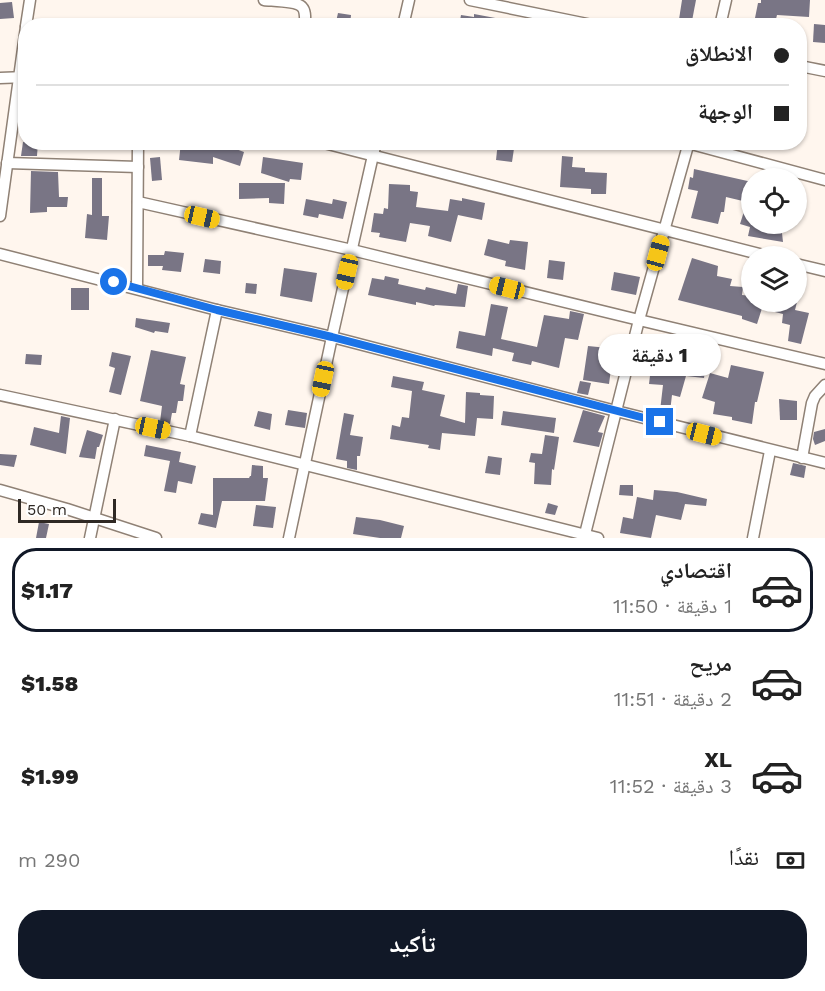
<!DOCTYPE html>
<html lang="ar">
<head>
<meta charset="utf-8">
<style>
  body { margin:0; font-family:"Work Sans","Noto Naskh Arabic",sans-serif; background:#f2f2f2; color:#222; direction:rtl; height:100vh; display:flex; flex-direction:column; font-size:22px; white-space:nowrap }
  * { box-sizing:border-box; margin:0 }
  p { font-size:20px; color:#767676 }
  .icon { flex:none; width:33px; height:33px; fill:none; stroke:currentColor; stroke-width:2; stroke-linecap:round; stroke-linejoin:round }
  .map { position:relative; height:538px; overflow:hidden; direction:ltr }
  .sheet { display:flex; flex-direction:column; background:#fff; flex:1 }
  .sheet>* { flex:none }
  .hud { position:absolute; left:18px; top:18px; width:789px; height:132px; border-radius:24px; box-shadow:0 2px 4px #0004; direction:rtl; display:grid; align-content:center; height:132px; padding:0 18px; background:#fff }
  .controls { position:absolute; left:741px; top:168px; display:grid; gap:12px }
  .controls a { display:grid; place-items:center; width:66px; height:66px; border-radius:50%; background:#fff; box-shadow:0 2px 4px #0004; font-size:30px }
  .scale { position:absolute; left:18px; bottom:15px; width:98px; box-sizing:border-box; padding-left:6px; border:3px solid #2f2924; border-top:0; font-size:16px; line-height:21px; white-space:nowrap; color:#2f2924; -webkit-text-stroke:4px #fff; paint-order:stroke }
  .end { position:absolute; width:27px; height:27px; margin:-14px; border:8px solid #1a73e8; background:#fff; box-shadow:0 0 0 3px #fff }
  .from { border-radius:50% }
  .bubble { position:absolute; height:42px; border-radius:21px; background:#fff; box-shadow:0 2px 4px #0004; font-size:20px; font-weight:800; line-height:42px; text-align:center; direction:rtl }
  .car { position:absolute; width:18px; height:36px; margin:-18px -9px; border-radius:8px; box-shadow:0 0 4px 2px #0007; background:linear-gradient(#f5c518 24%,#345 0 40%,#f5c518 0 76%,#345 0 86%,#f5c518 0) }
  .hud b { display:flex; align-items:center; gap:21px; height:57px; font-size:22px }
  .hud b+b { border-top:2px solid #e0e0e0 }
  .hud i { width:15px; height:15px; background:#222 }
  ul { padding:10px 0 0; list-style:none }
  li { display:flex; align-items:center; gap:18px; height:84px; margin:0 12px 9px; padding:0 6px; border:3px solid transparent; border-radius:24px }
  li div { flex:1 }
  li b { display:block; font-size:22px }
  li em { font-style:normal; font-weight:800 }
  li.on { border-color:#111827 }
  li>.icon { width:54px; height:54px; stroke-width:1.5 }
  .pay { display:flex; align-items:center; gap:15px; height:66px; padding:0 18px; font-size:22px }
  .pay p { margin-inline-start:auto }
  .button { display:flex; gap:12px; margin-top:auto; padding:12px 18px }
  .button a { flex:1; height:69px; border-radius:24px; background:#111827; color:#fff; font-size:24px; font-weight:800; line-height:69px; text-align:center }
  .map>svg:first-child { display:block }
  .building { fill:#797585 }
  .lines { fill:none; stroke-linecap:round; stroke-linejoin:round }
  .minor-casing { stroke:#8f8175; stroke-width:13 }
  .minor { stroke:#fff; stroke-width:10 }
  .route { stroke:#1a73e8; stroke-width:8 }
</style>
</head>
<body>
<div class="map">
<svg width="825" height="538" viewBox="0 0 825 538">
  <rect width="100%" height="100%" fill="#fff6ee"/>
  <!-- building -->
  <g class="building">
    <polygon points="682,0 696,0 691,26 678,26"/>
    <polygon points="761,0 810,0 809,17 777,15 775,23 755,18 758,3 761,3"/>
    <polygon points="12,2 14,18 0,19 0,3"/>
    <polygon points="338,13 351,15 350,26 335,26"/>
    <polygon points="474,14 506,20 505,26 459,26 461,15 474,17"/>
    <polygon points="814,24 825,25 825,43 813,42"/>
    <polygon points="23,142 38,142 37,156 21,156"/>
    <polygon points="181,142 225,142 225,145 244,152 240,166 213,157 213,164 179,160"/>
    <polygon points="498,142 515,142 512,162 496,160"/>
    <polygon points="562,156 573,157 572,167 585,168 585,172 607,173 606,194 591,194 591,189 560,187"/>
    <polygon points="160,157 162,180 152,181 150,158"/>
    <polygon points="263,157 303,163 301,180 290,179 289,182 261,173"/>
    <polygon points="694,169 752,182 752,224 781,224 783,242 748,236 750,227 740,224 747,202 726,197 724,212 721,212 718,224 691,218 698,191 688,189 690,177 693,178"/>
    <polygon points="31,171 58,172 59,197 68,197 67,207 47,207 47,212 30,213"/>
    <polygon points="92,178 102,178 102,216 109,216 107,240 85,238 87,214 92,215"/>
    <polygon points="239,183 285,183 284,204 269,203 269,198 239,199"/>
    <polygon points="389,184 410,185 410,191 418,192 416,207 448,211 450,199 462,201 462,198 485,203 482,220 458,215 451,242 428,236 430,226 410,223 406,242 379,237 380,233 371,232 374,213 383,214 384,208 388,209"/>
    <polygon points="306,199 332,204 333,199 347,202 343,219 319,214 318,218 303,215"/>
    <polygon points="488,239 509,244 510,240 528,242 525,270 505,266 506,261 484,255"/>
    <polygon points="165,251 184,253 181,272 162,270 163,266 148,266 148,255 164,255"/>
    <polygon points="692,258 718,266 717,276 732,279 730,286 743,287 742,295 752,296 752,302 764,302 757,324 742,319 742,316 678,300"/>
    <polygon points="205,259 221,261 220,274 203,272"/>
    <polygon points="549,260 565,262 563,280 547,278"/>
    <polygon points="284,268 317,273 312,302 280,296"/>
    <polygon points="614,272 640,277 636,295 611,290"/>
    <polygon points="385,276 399,279 398,284 425,290 426,287 456,294 458,284 468,286 465,307 435,305 434,306 416,302 416,305 368,295 372,278 384,280"/>
    <polygon points="246,283 257,284 256,294 245,293"/>
    <rect x="71" y="288" width="18" height="22"/>
    <polygon points="778,302 797,302 795,310 809,313 801,344 788,341 790,325 782,323 783,314 775,312"/>
    <polygon points="491,304 508,307 501,339 537,347 544,315 569,319 570,311 584,314 578,340 565,338 559,368 532,361 531,365 512,361 514,353 493,348 492,356 456,348 459,331 485,336"/>
    <polygon points="136,318 170,323 168,333 155,331 154,333 135,327"/>
    <polygon points="661,338 686,342 685,348 708,352 704,378 686,376 680,397 672,395 670,412 660,411 663,385 649,384 651,367 656,368"/>
    <polygon points="588,346 608,348 605,368 611,369 609,384 583,380"/>
    <polygon points="151,350 186,357 180,384 185,385 183,401 178,401 176,413 172,413 170,424 160,422 162,406 140,401"/>
    <polygon points="112,352 131,356 121,395 109,392 115,368 109,366"/>
    <polygon points="26,354 42,355 41,365 25,364"/>
    <polygon points="731,365 764,372 757,402 755,402 752,424 732,420 732,417 713,414 715,402 702,398 710,373 728,378"/>
    <polygon points="393,376 424,382 422,390 445,395 440,416 465,423 466,392 480,393 480,395 494,396 493,419 477,418 475,436 442,433 440,450 428,448 429,445 390,439 392,425 400,427 402,417 409,418 412,391 391,387"/>
    <polygon points="580,381 591,383 588,395 577,393"/>
    <polygon points="779,399 797,401 797,420 780,420"/>
    <polygon points="288,410 307,413 305,428 285,425"/>
    <polygon points="583,410 605,416 598,432 603,433 599,447 573,442"/>
    <polygon points="258,411 272,414 270,430 254,426"/>
    <polygon points="503,411 556,418 554,433 501,425"/>
    <polygon points="344,413 354,415 350,435 363,437 360,456 357,456 357,470 347,468 347,461 336,459"/>
    <polygon points="61,416 70,418 66,454 30,445 34,427 59,433"/>
    <polygon points="825,429 825,441 815,445 813,439 814,432"/>
    <polygon points="87,430 103,435 99,447 97,447 95,459 79,457"/>
    <polygon points="545,435 559,437 554,470 552,469 551,485 534,484 535,463 529,462 531,453 542,454"/>
    <polygon points="146,445 181,452 179,462 196,466 192,484 178,481 176,493 164,491 170,461 144,456"/>
    <polygon points="0,454 17,455 14,467 0,465"/>
    <polygon points="488,456 502,458 500,475 485,473"/>
    <polygon points="793,463 806,466 804,478 790,475"/>
    <polygon points="252,465 263,466 263,478 268,478 265,501 222,501 216,528 198,524 201,513 213,515 213,478 249,478 250,476 251,476"/>
    <polygon points="620,485 633,485 633,496 619,495"/>
    <polygon points="654,490 677,492 707,499 706,506 685,504 681,520 656,515 651,538 620,533 623,517 633,519 637,497 653,500"/>
    <polygon points="548,503 558,506 555,515 545,513"/>
    <polygon points="256,505 276,507 273,528 253,526"/>
    <polygon points="356,517 380,520 404,526 401,538 380,538 353,534"/>
    <polygon points="39,522 49,524 46,538 36,538"/>
  </g>
  <g class="lines">
    <!-- minor casing -->
    <g class="minor-casing">
      <g id="minor">
        <path d="M264,0c8,1 33,1 38,7 4,4 3,12 3,19"/>
        <polyline points="470,0 597,26"/>
        <polyline points="26,26 30,0"/>
        <polyline points="403,26 409,0"/>
        <polyline points="720,26 726,0"/>
        <polyline points="800,66 825,71"/>
        <polyline points="0,78 26,77"/>
        <polyline points="320,142 767,256"/>
        <polyline points="684,142 825,180"/>
        <polyline points="7,163 138,167"/>
        <polyline points="138,202 352,250 639,320 825,364"/>
        <polyline points="0,216 26,27"/>
        <polyline points="0,254 217,310 332,337 616,411 825,463"/>
        <polyline points="796,264 825,271"/>
        <polyline points="137,288 138,142"/>
        <polyline points="0,395 190,436 598,538"/>
        <polyline points="190,436 217,310"/>
        <polyline points="802,458 812,403 815,396 825,385"/>
        <polyline points="0,490 67,509 156,538"/>
        <polyline points="90,538 115,419"/>
        <polyline points="289,538 332,337 376,142"/>
        <polyline points="584,538 639,320 689,142"/>
        <polyline points="753,538 770,451"/>
      </g>
    </g>
    <!-- minor -->
    <use href="#minor" class="minor"/>
  </g>
  <g class="lines">
    <!-- route -->
    <polyline class="route" points="114,282 217,310 332,337 660,422"/>
  </g>
</svg>
<div class="controls">
<a><svg class="icon" aria-label="locate" viewBox="0 0 24 24"><circle cx="12" cy="12" r="6"/><path d="M12 2v4M12 18v4M2 12h4M18 12h4"/></svg></a>
<a><svg class="icon" aria-label="layers" viewBox="0 0 24 24"><path d="M12 4l9 5-9 5-9-5zM3 14l9 5 9-5"/></svg></a>
</div>
<div class="scale">50 m</div>
<i class="end from" style="left:114px;top:282px"></i>
<i class="end" style="left:660px;top:422px"></i>
<div class="bubble" style="left:598px;top:334px;width:123px">1 دقيقة</div>
<i class="car" style="left:202px;top:217px;rotate:103deg"></i>
<i class="car" style="left:658px;top:253px;rotate:15deg"></i>
<i class="car" style="left:347px;top:272px;rotate:193deg"></i>
<i class="car" style="left:507px;top:288px;rotate:284deg"></i>
<i class="car" style="left:323px;top:379px;rotate:192deg"></i>
<i class="car" style="left:153px;top:428px;rotate:102deg"></i>
<i class="car" style="left:704px;top:434px;rotate:104deg"></i>
<div class="hud">
<b><i class="from"></i>الانطلاق</b>
<b><i></i>الوجهة</b>
</div>
</div>
<section class="sheet">
<ul>
<li class="on"><svg class="icon" aria-label="car" viewBox="0 0 24 24"><path d="M5 17H2v-5l4-1 3-4h7l3 4 3 1v5h-3M9 17h6M6 11h13"/><circle cx="7" cy="17" r="2"/><circle cx="17" cy="17" r="2"/></svg><div><b>اقتصادي</b><p>1 دقيقة · 11:50</p></div><em>$1.17</em></li>
<li><svg class="icon" aria-label="car" viewBox="0 0 24 24"><path d="M5 17H2v-5l4-1 3-4h7l3 4 3 1v5h-3M9 17h6M6 11h13"/><circle cx="7" cy="17" r="2"/><circle cx="17" cy="17" r="2"/></svg><div><b>مريح</b><p>2 دقيقة · 11:51</p></div><em>$1.58</em></li>
<li><svg class="icon" aria-label="car" viewBox="0 0 24 24"><path d="M5 17H2v-5l4-1 3-4h7l3 4 3 1v5h-3M9 17h6M6 11h13"/><circle cx="7" cy="17" r="2"/><circle cx="17" cy="17" r="2"/></svg><div><b>XL</b><p>3 دقيقة · 11:52</p></div><em>$1.99</em></li>
</ul>
<div class="pay"><svg class="icon" aria-label="cash" viewBox="0 0 24 24"><path d="M3 7h18v10H3z"/><circle cx="12" cy="12" r="2"/></svg>نقدًا<p>290 m</p></div>
<div class="button"><a>تأكيد</a></div>
</section>
</body>
</html>
